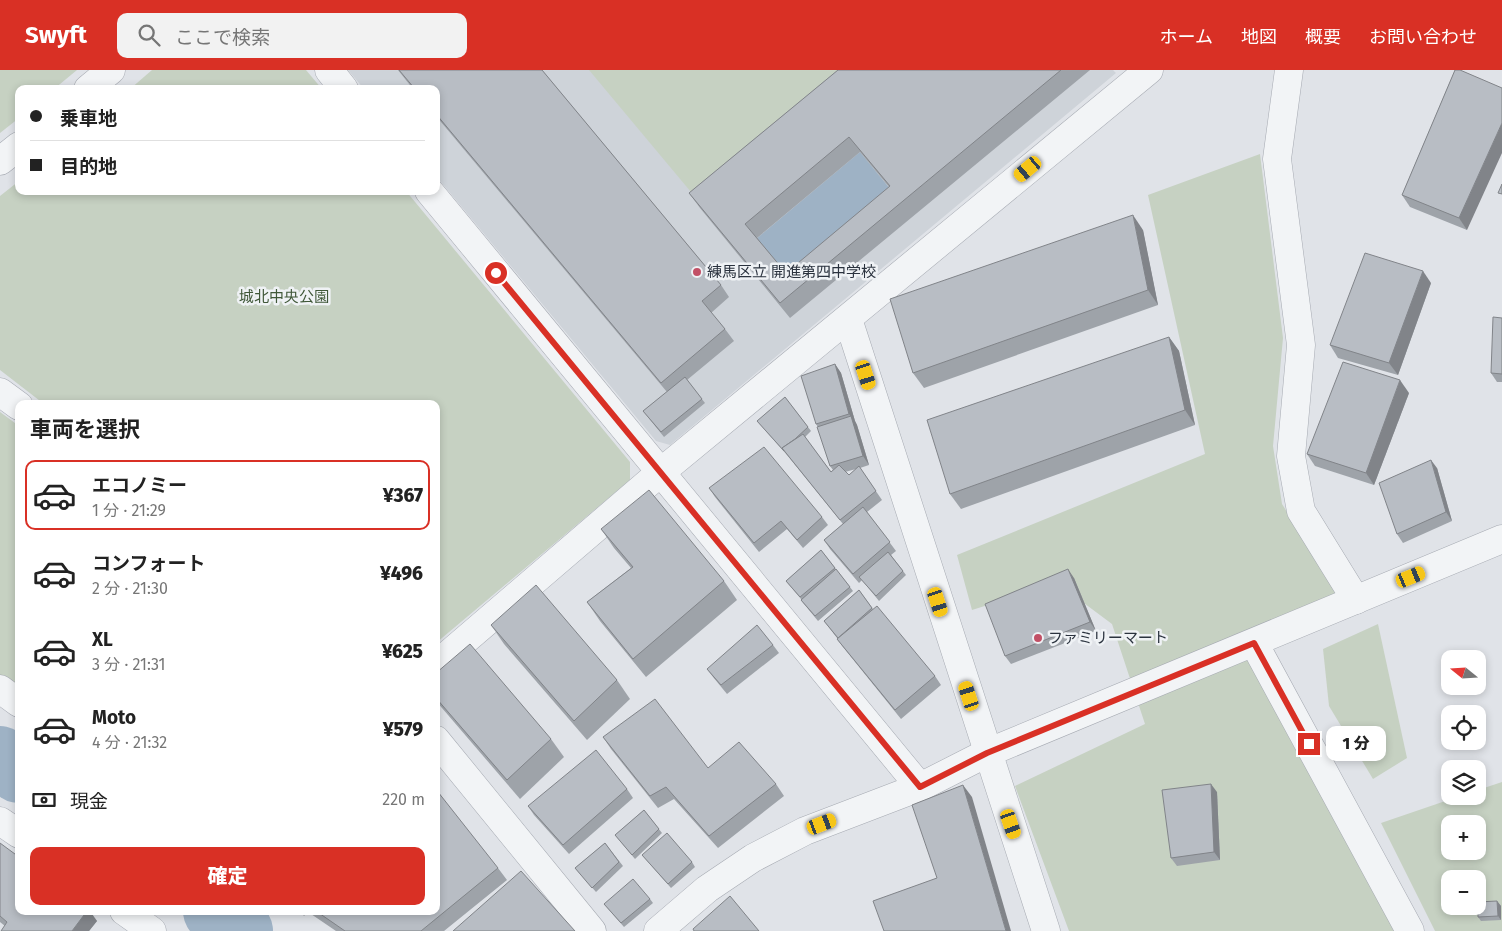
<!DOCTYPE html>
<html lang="ja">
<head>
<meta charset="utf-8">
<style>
  body { margin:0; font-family:"Fira Sans","Noto Sans JP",sans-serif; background:#f2f2f2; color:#222; height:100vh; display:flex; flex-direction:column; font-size:19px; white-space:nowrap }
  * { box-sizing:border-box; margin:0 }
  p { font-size:16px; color:#767676 }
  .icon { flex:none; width:28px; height:28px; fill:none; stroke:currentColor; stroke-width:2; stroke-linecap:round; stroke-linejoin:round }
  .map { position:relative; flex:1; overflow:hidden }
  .side { position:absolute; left:15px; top:330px; width:425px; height:515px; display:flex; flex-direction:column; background:#fff; border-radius:10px; box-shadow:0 2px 8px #0003 }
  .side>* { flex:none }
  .top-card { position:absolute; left:15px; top:15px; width:425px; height:110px; border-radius:10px; box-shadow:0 2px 8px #0003; display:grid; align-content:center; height:110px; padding:0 15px; background:#fff }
  .needle { width:32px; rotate:288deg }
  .buttons { position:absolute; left:1441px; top:580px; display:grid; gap:10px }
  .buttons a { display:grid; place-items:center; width:45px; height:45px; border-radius:10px; background:#fff; box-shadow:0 2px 8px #0003; font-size:25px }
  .end { position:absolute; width:22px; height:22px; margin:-11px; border:6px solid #d93025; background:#fff; box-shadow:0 0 0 2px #fff }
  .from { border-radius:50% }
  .bubble { position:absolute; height:35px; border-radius:10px; background:#fff; box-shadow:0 2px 8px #0003; font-size:16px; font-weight:800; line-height:35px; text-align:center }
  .car { position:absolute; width:15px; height:30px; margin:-15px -8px; border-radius:6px; box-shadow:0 0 4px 1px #0007; background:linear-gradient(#f5c518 24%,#345 0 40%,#f5c518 0 76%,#345 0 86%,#f5c518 0) }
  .top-card b { display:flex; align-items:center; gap:18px; height:48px; font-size:19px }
  .top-card b+b { border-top:1px solid #e0e0e0 }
  .top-card i { width:12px; height:12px; background:#222 }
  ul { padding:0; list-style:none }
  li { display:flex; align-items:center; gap:15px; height:70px; margin:0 10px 8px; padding:0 5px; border:2px solid transparent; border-radius:10px }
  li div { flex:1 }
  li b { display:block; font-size:19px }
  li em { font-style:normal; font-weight:800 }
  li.active { border-color:#d93025 }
  li>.icon { width:45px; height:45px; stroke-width:1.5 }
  h2 { padding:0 15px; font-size:22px; line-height:60px }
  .pay { display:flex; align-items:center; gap:12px; height:55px; padding:0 15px; font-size:19px }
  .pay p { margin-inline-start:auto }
  .action { display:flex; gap:10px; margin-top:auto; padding:10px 15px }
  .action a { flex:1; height:58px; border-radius:10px; background:#d93025; color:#fff; font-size:20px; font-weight:800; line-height:58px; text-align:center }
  header { display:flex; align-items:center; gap:30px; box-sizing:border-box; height:70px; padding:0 25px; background:#d93025; color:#fff }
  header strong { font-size:24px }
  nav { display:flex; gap:28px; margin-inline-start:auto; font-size:18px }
  .search { width:350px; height:45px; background:#f2f2f2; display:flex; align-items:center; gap:12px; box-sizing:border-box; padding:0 18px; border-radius:10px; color:#767676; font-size:19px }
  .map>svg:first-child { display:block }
  .built { fill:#ced3d9 }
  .green { fill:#c6d1c2; fill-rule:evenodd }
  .water { fill:#9eb2c5 }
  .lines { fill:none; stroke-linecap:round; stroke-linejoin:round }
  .river { stroke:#9eb2c5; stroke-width:64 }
  .minor-casing { stroke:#a6aab2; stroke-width:29 }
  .minor { stroke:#f2f4f6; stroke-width:28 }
  .wall { fill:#9ea3a9; fill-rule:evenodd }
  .shaded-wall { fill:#818489 }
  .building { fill:#b8bdc4; stroke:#818489; fill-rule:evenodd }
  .route { stroke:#d93025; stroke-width:6 }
  .poi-dot { fill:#c25066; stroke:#eff2f5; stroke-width:2 }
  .labels { text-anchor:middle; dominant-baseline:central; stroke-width:5; stroke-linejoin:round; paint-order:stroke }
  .poi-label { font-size:15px; fill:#2a323e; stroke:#eff2f5; text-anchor:start }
  .park-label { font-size:15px; fill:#405839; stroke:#eff2f5 }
</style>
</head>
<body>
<header>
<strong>Swyft</strong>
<div class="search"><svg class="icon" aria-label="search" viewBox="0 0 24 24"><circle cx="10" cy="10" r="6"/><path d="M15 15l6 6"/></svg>ここで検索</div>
<nav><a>ホーム</a><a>地図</a><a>概要</a><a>お問い合わせ</a></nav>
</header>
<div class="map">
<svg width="1502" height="861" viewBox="0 0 1502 861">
  <rect width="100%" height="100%" fill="#e0e3e8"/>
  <!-- built -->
  <polygon class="built" points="348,0 1113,0 1116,3 670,375 656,371 436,106 436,19 364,19"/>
  <!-- green -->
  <g class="green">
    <polygon points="0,0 77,0 54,19 19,19 19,48 0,63"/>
    <polygon points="152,0 306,0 322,19 130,19"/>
    <polygon points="589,0 863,0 701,134"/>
    <polygon points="1260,84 1283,268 1273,376 1282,434 1338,523 1235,566 1397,861 1069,861 1015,716 1145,654 1112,554 1057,513 972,540 957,485 1205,384 1148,125"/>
    <polygon points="19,111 19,121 406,121 630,392 630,410 436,573 436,334 44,334 0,300 0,126"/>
    <polygon points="0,342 19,356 19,629 0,615"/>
    <polygon points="1378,554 1407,688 1373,709 1329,636 1323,579"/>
    <path d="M1502,712v149h-67l-54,-108 79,-27h18v-6zM1450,754h28v27h-28zM1450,809h28v27h-28z"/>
  </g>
  <!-- water -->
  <polygon class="water" points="860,82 900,131 796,218 756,169"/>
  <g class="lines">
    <!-- river -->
    <g class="river">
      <polyline points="0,688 19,701"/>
      <polyline points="215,841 241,861"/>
    </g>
    <!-- minor casing -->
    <g class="minor-casing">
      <g id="minor">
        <polyline points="329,0 344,19"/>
        <polyline points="1289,0 1277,89 1301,275 1291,386 1301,441 1356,530"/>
        <polyline points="88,19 111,0"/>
        <polyline points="0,91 19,76"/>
        <polyline points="429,121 920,717"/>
        <polyline points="848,249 1046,861"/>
        <polyline points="0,322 19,336"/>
        <polyline points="1254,573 1410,861"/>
        <polyline points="436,595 661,402 1149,0"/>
        <polyline points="0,619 19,633"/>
        <polyline points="436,670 592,861"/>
        <polyline points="0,751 19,764"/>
        <polyline points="124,841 152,861"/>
        <polyline points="658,861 707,819 753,788 805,761 920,717 987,683 1502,469"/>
      </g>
    </g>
    <!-- minor -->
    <use href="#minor" class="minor"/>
  </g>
  <!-- wall -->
  <g class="wall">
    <polygon points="398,0 542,0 721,215 729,227 711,243 725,259 734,271 687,310 705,333 664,367 643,341 667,322 436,46 436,19 413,19"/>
    <path d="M838,0h252l-300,248 -90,-110 -11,-15zM860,82l29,35 -103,86 -29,-35z"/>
    <polygon points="1455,0 1467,160 1410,137 1402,125"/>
    <polygon points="1143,160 1158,235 924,318 913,303"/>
    <polygon points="1431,213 1398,305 1338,288 1330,275"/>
    <polygon points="1502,248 1502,312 1497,312 1491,303"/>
    <polygon points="1169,267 1179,281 1195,355 961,439 950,424"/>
    <path d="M835,294l6,9 14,48 2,4 12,40 -9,3 22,32 -15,12 29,39 -5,4 15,20 -27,26 -17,-21 -3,3 -29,-34 -6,-9 19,-16 -56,-69 -30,-34 28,-24 26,34 -6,6 26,35 2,-2 -3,-4 -12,-39 -2,-3zM856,399l-7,6 -4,-3z"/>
    <polygon points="1409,323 1374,415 1315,396 1307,384"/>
    <polygon points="1437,398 1452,451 1403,473 1397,464"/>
    <polygon points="709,418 822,447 828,455 803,478 787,459 759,482 715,427"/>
    <polygon points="601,459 724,511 737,530 646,607 600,551 587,532 631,498 614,478"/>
    <polygon points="821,480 853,521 818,551 804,534 801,530 801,529 786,511"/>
    <polygon points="1074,508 1096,561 1011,594 1005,586"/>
    <polygon points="859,520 873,539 935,606 941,615 901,649 843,577 837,569 837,568 824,551"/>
    <polygon points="491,555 617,610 630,629 587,670 504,574"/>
    <polygon points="773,575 779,583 727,624 713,607 707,599"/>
    <polygon points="436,603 551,669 564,687 520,729 436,631"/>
    <polygon points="603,667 708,698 776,714 784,726 718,778 674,729 658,738 611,679"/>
    <polygon points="627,719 633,728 569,784 534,745 528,736"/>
    <polygon points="1217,722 1220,790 1177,796 1171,788"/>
    <polygon points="644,740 662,763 635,789 615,765"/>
    <polygon points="0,773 97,851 89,861 1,861 5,856 0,852"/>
    <polygon points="605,773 623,796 596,822 575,798"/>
    <polygon points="642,785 692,792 695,797 671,818"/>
    <polygon points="498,798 507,810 444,861 336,861 311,844 309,841 436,841"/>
    <polygon points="650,829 653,833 624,857 604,834"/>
    <polygon points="1497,831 1501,836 1501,850 1481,851 1478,847"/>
    <polygon points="300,841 309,841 304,846"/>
  </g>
  <!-- shaded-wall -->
  <g class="shaded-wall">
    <polygon points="1502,53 1502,83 1467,160 1459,148"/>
    <polygon points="1133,145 1143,160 1158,235 1148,220"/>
    <polygon points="1423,201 1431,213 1398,305 1389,293"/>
    <polygon points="1169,267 1179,281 1195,355 1185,340"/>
    <polygon points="835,294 841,303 855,351 857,355 869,395 863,386 851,347 849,344"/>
    <polygon points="1400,310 1409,323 1374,415 1366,403"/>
    <polygon points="1431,390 1437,398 1452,451 1446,442"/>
    <polygon points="1068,499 1074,508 1096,561 1090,552"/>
    <polygon points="1211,714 1217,722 1220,790 1214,782"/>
    <polygon points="963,715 972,727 1011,861 1006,861"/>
    <polygon points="1497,831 1501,836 1501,850 1498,846"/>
    <polygon points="87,841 90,841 97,851 89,861 72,861"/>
  </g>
  <!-- building -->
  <g class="building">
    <polygon points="399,0 542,0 721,215 702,231 725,259 661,313 436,44 436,19 415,19"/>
    <path d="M838,0h223l-281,233 -91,-110zM849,67l41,49 -104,87 -41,-49z"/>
    <polygon points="1455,0 1460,0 1502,18 1502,53 1459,148 1402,125"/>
    <polygon points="1502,114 1502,124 1498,123"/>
    <polygon points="1133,145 1148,220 913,303 890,229"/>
    <polygon points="1365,183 1423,201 1389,293 1330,275"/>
    <polygon points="1493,247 1502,248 1502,304 1491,303"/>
    <polygon points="1169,267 1185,340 950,424 927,350"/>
    <polygon points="1343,292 1400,310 1366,403 1307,384"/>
    <polygon points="835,294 849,344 816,354 801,306"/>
    <polygon points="685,307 702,329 661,362 643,341"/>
    <polygon points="785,327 808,357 795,369 782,378 784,381 757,351"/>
    <polygon points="851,346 863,386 830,396 817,357"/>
    <polygon points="803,364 831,402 839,395 849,405 859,396 876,421 840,450 782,378"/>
    <polygon points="764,377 822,447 797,470 781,451 754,473 709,418"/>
    <polygon points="1431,390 1446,442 1397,464 1379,413"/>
    <polygon points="649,420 724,511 633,589 587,532 633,497 601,459"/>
    <polygon points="863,437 890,472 853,504 824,470"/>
    <polygon points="821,480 835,498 800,527 786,511"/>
    <polygon points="888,482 903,501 876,526 859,507"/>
    <polygon points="836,499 850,517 815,546 801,530"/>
    <polygon points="1068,499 1090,552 1005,586 985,534"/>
    <polygon points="536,515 617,610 574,651 491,555"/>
    <polygon points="859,520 872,538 838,568 824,551"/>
    <polygon points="877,536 935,606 895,640 837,569"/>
    <polygon points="757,555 773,575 721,615 707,599"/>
    <polygon points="470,574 551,669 507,710 436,628 436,603"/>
    <polygon points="655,629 708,698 739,672 776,714 709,766 666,717 650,726 603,667"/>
    <polygon points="596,680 627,719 563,775 528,736"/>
    <polygon points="1211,714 1214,782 1171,788 1162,720"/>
    <polygon points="963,715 1006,861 884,861 873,831 937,808 912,735"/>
    <polygon points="438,722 498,798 421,861 345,861 316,841 436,841 436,723"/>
    <polygon points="644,740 659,759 632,785 615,765"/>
    <polygon points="667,763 692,792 668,814 642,785"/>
    <polygon points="0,773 19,787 19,841 87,841 72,861 1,861 7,852 0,846"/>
    <polygon points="605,773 619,792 592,818 575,798"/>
    <polygon points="521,801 575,861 453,861"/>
    <polygon points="633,809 650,829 621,853 604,834"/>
    <polygon points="730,826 759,861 694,861 693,859"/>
    <polygon points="1497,831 1498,846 1478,847 1478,832"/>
  </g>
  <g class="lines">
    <!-- route -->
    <polyline class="route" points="496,203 920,717 987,683 1254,573 1309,674"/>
  </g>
  <!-- markers -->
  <g class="poi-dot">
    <circle cx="697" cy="202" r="5"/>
    <circle cx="1038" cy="568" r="5"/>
  </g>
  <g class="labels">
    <!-- poi labels -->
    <g class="poi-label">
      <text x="707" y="202">練馬区立 開進第四中学校</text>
      <text x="1048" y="568">ファミリーマート</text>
    </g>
    <!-- park labels -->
    <g class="park-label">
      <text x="284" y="227">城北中央公園</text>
    </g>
  </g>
</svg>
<div class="buttons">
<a><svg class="needle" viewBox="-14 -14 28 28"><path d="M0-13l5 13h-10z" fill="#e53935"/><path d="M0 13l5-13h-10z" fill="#767676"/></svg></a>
<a><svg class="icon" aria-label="locate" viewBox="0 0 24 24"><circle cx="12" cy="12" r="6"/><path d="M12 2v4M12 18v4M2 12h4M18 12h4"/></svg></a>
<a><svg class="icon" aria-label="layers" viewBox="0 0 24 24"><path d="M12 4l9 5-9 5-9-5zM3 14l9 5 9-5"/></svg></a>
<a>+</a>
<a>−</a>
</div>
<i class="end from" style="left:496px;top:203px"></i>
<i class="end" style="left:1309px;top:674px"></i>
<div class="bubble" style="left:1326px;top:656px;width:60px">1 分</div>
<i class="car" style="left:1028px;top:99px;rotate:230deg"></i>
<i class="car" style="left:866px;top:305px;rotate:162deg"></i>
<i class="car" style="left:1411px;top:507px;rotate:68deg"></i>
<i class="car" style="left:938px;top:532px;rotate:162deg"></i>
<i class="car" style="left:969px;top:626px;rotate:342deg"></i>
<i class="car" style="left:822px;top:754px;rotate:69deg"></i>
<i class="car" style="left:1011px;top:754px;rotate:161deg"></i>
<div class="top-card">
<b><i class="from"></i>乗車地</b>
<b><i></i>目的地</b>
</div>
<section class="side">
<h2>車両を選択</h2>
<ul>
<li class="active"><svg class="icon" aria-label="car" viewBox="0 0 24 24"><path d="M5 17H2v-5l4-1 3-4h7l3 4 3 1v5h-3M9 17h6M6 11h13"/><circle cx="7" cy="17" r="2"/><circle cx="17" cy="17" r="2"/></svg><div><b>エコノミー</b><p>1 分 · 21:29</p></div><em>¥367</em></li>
<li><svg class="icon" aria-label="car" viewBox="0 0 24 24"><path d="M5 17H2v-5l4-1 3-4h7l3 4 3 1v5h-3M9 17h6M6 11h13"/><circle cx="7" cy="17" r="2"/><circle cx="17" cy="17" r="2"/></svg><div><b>コンフォート</b><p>2 分 · 21:30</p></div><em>¥496</em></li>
<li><svg class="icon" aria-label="car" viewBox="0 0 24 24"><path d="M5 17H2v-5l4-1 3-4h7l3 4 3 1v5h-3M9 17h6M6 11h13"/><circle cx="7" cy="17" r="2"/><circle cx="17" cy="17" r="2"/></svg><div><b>XL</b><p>3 分 · 21:31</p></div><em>¥625</em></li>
<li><svg class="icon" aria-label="car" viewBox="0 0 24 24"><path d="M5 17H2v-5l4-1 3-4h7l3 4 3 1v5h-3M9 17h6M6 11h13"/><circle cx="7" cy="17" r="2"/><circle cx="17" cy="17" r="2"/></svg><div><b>Moto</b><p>4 分 · 21:32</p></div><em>¥579</em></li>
</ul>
<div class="pay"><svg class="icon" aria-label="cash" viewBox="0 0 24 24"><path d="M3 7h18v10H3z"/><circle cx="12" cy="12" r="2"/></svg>現金<p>220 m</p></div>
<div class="action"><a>確定</a></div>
</section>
</div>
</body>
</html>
